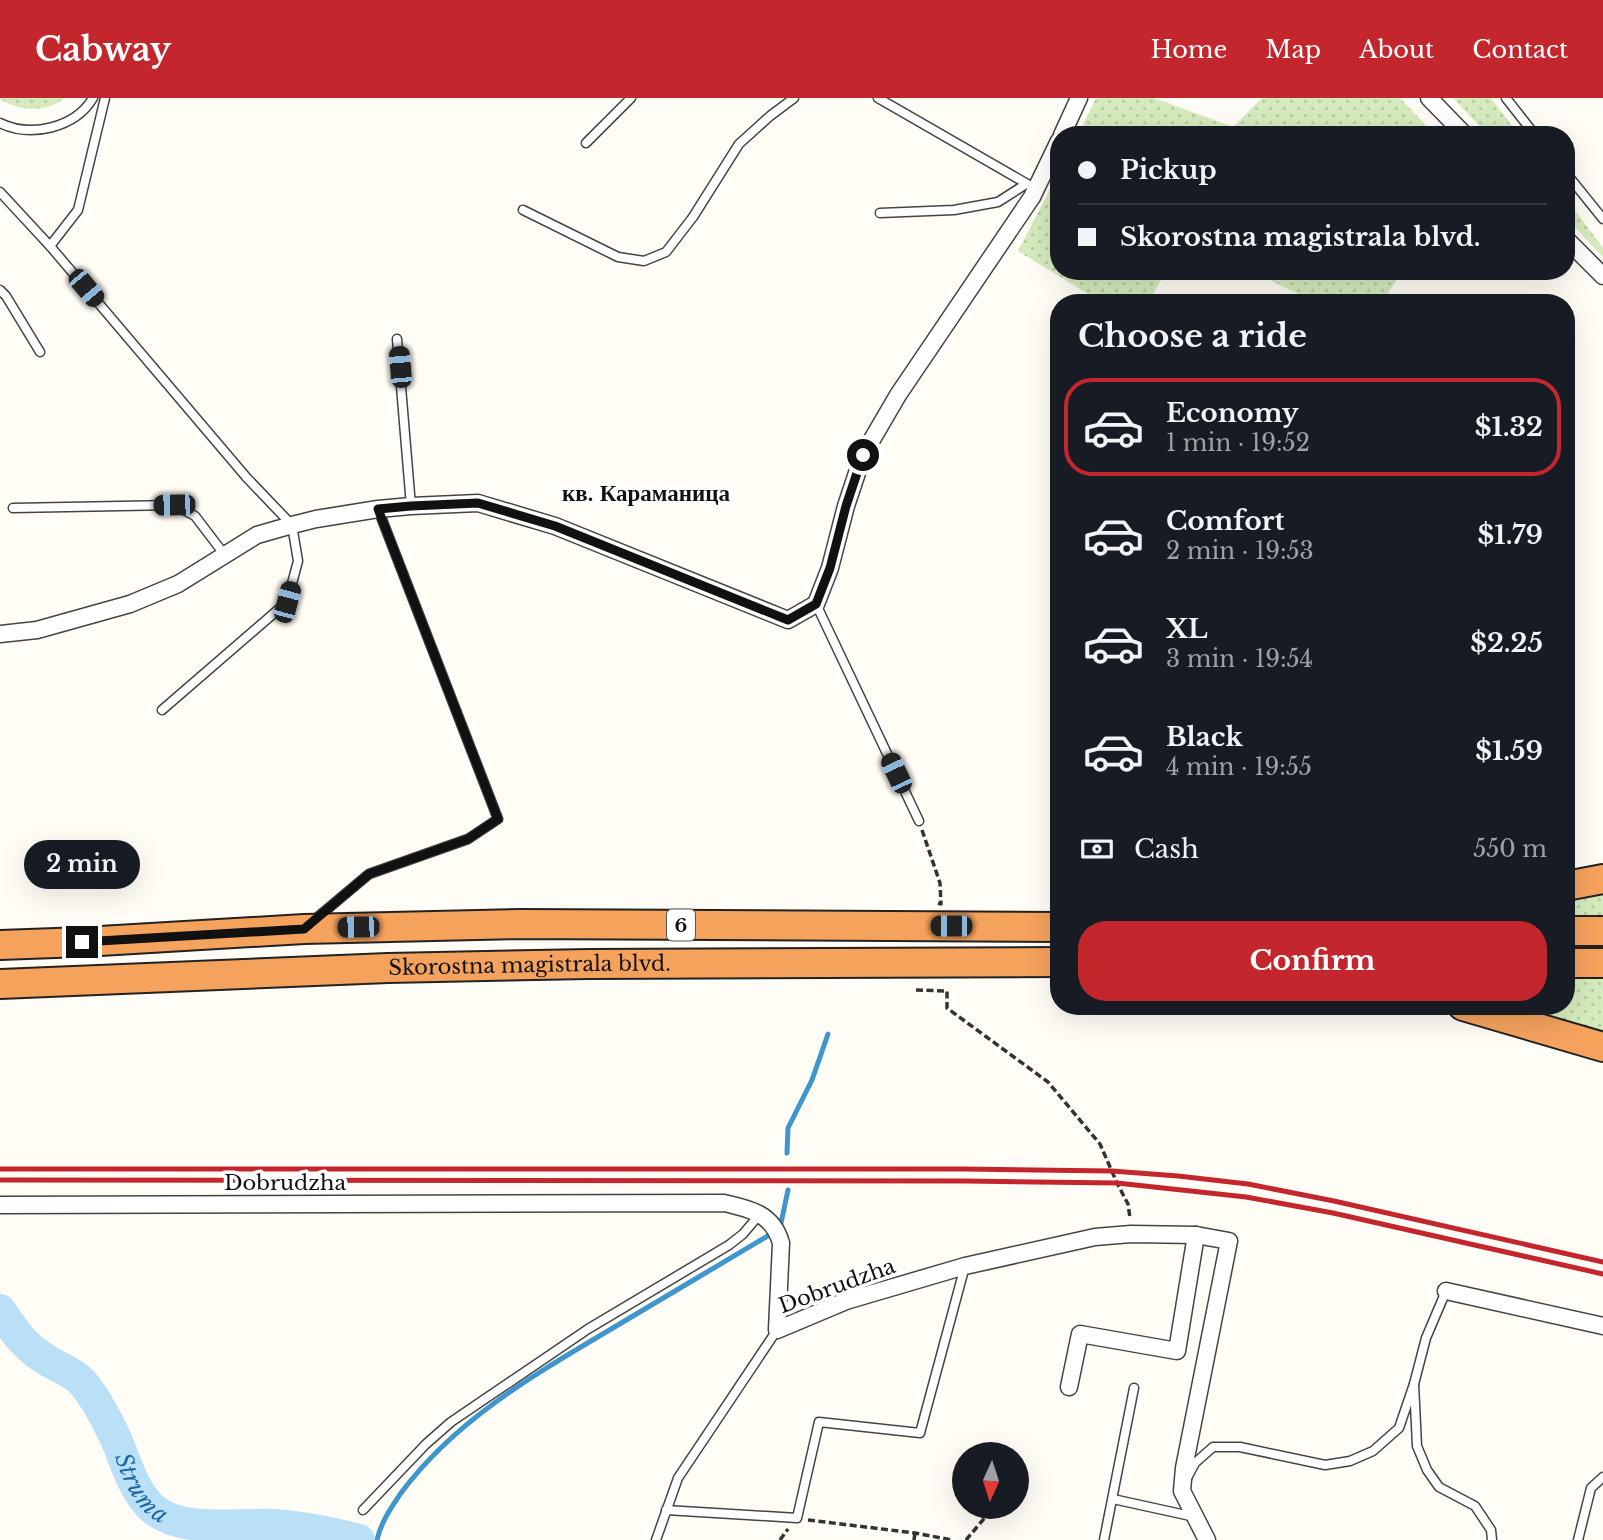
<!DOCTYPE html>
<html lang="en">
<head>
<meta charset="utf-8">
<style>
  body { margin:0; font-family:"Libre Baskerville",serif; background:#20242c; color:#f1f3f6; height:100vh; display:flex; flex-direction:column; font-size:26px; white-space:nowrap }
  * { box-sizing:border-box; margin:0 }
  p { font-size:23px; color:#9ea1a6 }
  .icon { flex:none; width:38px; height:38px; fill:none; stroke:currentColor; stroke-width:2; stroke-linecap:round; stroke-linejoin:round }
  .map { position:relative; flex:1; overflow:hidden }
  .drawer { position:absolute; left:1050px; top:196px; width:525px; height:721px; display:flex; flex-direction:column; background:#171b24; border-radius:28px; box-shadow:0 7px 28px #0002 }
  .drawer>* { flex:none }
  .banner { position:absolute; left:1050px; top:28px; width:525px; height:154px; border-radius:28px; box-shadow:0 7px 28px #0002; display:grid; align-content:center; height:154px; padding:0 28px; background:#171b24 }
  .needle { width:46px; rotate:183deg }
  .controls { position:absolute; left:952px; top:1344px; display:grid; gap:14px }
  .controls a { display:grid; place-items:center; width:77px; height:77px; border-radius:50%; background:#171b24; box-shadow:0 7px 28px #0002; font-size:35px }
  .end { position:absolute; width:32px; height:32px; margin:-16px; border:9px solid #111; background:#fff; box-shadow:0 0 0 4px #fff }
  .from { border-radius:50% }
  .bubble { position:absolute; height:49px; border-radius:24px; background:#171b24; box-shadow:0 7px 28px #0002; font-size:23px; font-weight:800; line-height:49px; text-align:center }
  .car { position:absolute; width:21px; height:42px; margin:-21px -10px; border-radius:9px; box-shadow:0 0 5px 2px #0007; background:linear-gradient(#222 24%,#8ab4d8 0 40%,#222 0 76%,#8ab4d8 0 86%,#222 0) }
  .banner b { display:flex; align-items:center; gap:24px; height:66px; font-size:26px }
  .banner b+b { border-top:2px solid #363941 }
  .banner i { width:18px; height:18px; background:#f1f3f6 }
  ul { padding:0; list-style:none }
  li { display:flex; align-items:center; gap:21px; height:98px; margin:0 14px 10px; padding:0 14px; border:4px solid transparent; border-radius:28px }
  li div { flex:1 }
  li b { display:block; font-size:26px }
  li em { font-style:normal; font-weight:800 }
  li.active { border-color:#c4262e }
  li>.icon { width:63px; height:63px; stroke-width:1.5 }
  h2 { padding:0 28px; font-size:32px; line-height:84px }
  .pay { display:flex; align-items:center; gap:18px; height:77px; padding:0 28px; font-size:26px }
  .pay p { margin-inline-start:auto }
  .cta { display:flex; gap:14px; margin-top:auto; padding:14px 28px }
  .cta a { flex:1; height:80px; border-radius:28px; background:#c4262e; color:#fff; font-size:28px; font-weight:800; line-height:80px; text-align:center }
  header { display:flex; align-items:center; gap:42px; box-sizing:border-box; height:98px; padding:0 35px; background:#c4262e; color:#fff }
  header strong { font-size:33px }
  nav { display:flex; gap:38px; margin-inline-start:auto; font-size:24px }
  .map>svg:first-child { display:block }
  .grass { fill:url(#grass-dots) }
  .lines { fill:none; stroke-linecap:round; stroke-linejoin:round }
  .stream { stroke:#3f96cf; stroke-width:5 }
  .river { stroke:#b9e0f7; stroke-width:32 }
  .lane-casing { stroke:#444; stroke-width:11 }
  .street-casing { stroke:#444; stroke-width:19 }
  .highway-casing { stroke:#222; stroke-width:32 }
  .path { stroke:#333; stroke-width:3.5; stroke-dasharray:7 3.5; stroke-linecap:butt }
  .lane { stroke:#fff; stroke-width:8 }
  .street { stroke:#fff; stroke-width:16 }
  .highway { stroke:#f5a25d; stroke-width:28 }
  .rail { stroke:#c4262e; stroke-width:5 }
  .route { stroke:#111; stroke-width:9 }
  .labels { text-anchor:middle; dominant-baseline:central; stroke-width:7; stroke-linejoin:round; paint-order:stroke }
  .shield { fill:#fff; stroke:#585858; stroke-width:2 }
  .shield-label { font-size:19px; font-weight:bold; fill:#111 }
  .street-label { font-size:21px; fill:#111; stroke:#fff }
  .neighbourhood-label { font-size:23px; font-weight:bold; fill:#111; stroke:#fff }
  .water-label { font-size:23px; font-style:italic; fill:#1768a6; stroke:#fff }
</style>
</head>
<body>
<header>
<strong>Cabway</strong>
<nav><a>Home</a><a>Map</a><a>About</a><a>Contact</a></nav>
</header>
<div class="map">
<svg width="1603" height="1442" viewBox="0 0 1603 1442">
  <defs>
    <pattern id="grass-dots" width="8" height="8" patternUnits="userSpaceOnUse" patternTransform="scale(1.75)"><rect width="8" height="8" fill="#d5ebbd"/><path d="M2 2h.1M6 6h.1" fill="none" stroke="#b6c8a1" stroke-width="1.8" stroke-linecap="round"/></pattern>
  </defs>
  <rect width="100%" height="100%" fill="#fffdf5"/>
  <!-- grass -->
  <g class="grass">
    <path d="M0,0h65c-21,15 -42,13 -64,2z"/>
    <polygon points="1096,0 1154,0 1233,29 1262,0 1400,0 1435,37 1078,37"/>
    <polygon points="1453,0 1491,0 1519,37 1488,37"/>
    <polygon points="1059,74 1059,173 1166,173 1148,205 1103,205 1018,153"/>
    <polygon points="1566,100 1603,150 1603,159 1566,120"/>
    <polygon points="1251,173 1403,173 1381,205 1317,205"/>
    <polygon points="1603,794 1603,821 1566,821 1566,800"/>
    <polygon points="1566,877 1603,878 1603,936 1517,908 1566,908"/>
  </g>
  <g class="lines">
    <!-- stream -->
    <g class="stream">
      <polyline points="787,1055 788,1030 812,982 828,936"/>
      <path d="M377,1442c4,-18 14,-32 24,-47 59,-80 149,-127 232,-177 46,-27 92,-55 138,-82l10,-11 7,-33"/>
    </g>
    <!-- river -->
    <path class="river" id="s1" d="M0,1212c13,19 22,34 42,47 12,9 30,14 40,25 14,16 24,36 33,55 10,22 16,48 33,67 27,31 90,19 127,21 29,2 57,8 84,15"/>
    <!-- lane casing -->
    <g class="lane-casing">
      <g id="lane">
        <polyline points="878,0 1036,91"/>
        <polyline points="1506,0 1535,37"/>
        <path d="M0,25c31,15 75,5 93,-25"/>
        <polyline points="586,45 631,0"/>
        <polyline points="1566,75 1603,121"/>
        <polyline points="0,94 50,148 247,380 292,427 298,463 287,504 162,612"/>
        <polyline points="523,112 618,159 644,163 666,154 693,119 739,46 770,18 794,0"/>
        <polyline points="880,115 954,112 998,104 1026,86"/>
        <polyline points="50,148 78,112 105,0"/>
        <polyline points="0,192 6,198 40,254"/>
        <polyline points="397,241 411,408"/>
        <polyline points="13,410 174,407 195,418 224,456"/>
        <polyline points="816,506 919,723"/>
        <polyline points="313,823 369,776 468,741 498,721 378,411"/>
        <polyline points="1446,1193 1426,1240 1414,1286 1417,1348 1427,1372 1439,1389 1475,1408 1491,1432 1492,1442"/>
        <polyline points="1187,1380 1195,1365 1213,1349 1240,1349 1325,1367 1350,1363 1373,1353 1399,1330 1414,1286"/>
        <polyline points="1113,1401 1195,1419"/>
        <polyline points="363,1412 426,1346 451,1324 588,1231 729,1147 743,1136 760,1116"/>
        <polyline points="666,1412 797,1420 819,1324 920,1335 965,1168"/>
        <polyline points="656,1442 678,1380 777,1232"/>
        <polyline points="1104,1442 1134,1290"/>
        <polyline points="1578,1442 1591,1390 1603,1379"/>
      </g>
    </g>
    <!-- street casing -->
    <g class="street-casing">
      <g id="street">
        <polyline points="1429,0 1465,37"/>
        <polyline points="1062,37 1079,0"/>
        <polyline points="1566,141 1603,178"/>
        <polyline points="0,536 37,532 130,506 178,486 257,437 292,427 316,421 378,411 411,408 478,405 555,428 788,522 816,506 830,470 846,408 863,357 898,297 1032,99 1059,43"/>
        <path d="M0,1107l724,-2c27,6 49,11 57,40l-4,87 69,-29 119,-35 130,-29 36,-3 65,1 33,6 -45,227 -2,23 25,49"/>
        <polyline points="1446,1193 1603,1228"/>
        <polyline points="1069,1289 1080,1236 1177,1253 1196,1137"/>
      </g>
    </g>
    <!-- highway casing -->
    <g class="highway-casing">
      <g id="highway">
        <polyline points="1566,788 1603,781"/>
        <polyline points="1566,833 1603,833"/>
        <polyline points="0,847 83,844 304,831 519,826 1059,829"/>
        <polyline points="1566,865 1603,865"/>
        <path id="s2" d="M0,886l388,-16 201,-4 470,-2"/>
        <polyline points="1463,908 1603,949"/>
      </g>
    </g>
    <!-- path -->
    <g class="path">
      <polyline points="922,732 940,785 941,806 938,805"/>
      <polyline points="916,892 947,893 947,910 1048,984 1100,1046 1117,1085 1128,1106 1130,1120"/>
      <polyline points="1017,1382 1023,1374"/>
      <polyline points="808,1422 915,1435 952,1442"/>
      <polyline points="780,1442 788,1431"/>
      <polyline points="914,1442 915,1435"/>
      <polyline points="966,1442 994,1409"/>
    </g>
    <!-- lane -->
    <use href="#lane" class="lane"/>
    <!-- street -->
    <use href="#street" class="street"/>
    <!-- highway -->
    <use href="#highway" class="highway"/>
    <!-- rail -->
    <g class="rail">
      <polyline points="0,1071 963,1071 1112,1073 1178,1078 1248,1086 1334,1103 1603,1164"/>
      <polyline points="0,1082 965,1083 1117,1085 1246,1099 1333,1115 1603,1176"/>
    </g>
  </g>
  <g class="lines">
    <!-- route -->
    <polyline class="route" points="82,844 304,831 369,776 468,741 498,721 378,411 411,408 478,405 555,428 788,522 816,506 830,470 846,408 863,357"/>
  </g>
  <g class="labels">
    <!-- shield labels -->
    <rect class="shield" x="667" y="811.5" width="28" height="31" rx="5"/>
    <g class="shield-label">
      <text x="681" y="827">6</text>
    </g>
    <!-- street labels -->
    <g class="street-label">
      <text stroke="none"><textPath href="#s2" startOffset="530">Skorostna magistrala blvd.</textPath></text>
      <text x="285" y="1085">Dobrudzha</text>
      <text transform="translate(837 1188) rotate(-20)">Dobrudzha</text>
    </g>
    <!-- neighbourhood labels -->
    <g class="neighbourhood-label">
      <text x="646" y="395">кв. Караманица</text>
    </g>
    <!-- water labels -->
    <g class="water-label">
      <text stroke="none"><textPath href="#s1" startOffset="233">Struma</textPath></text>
    </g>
  </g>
</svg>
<div class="controls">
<a><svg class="needle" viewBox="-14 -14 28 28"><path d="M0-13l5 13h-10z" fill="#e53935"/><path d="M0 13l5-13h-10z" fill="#9ea1a6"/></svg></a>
</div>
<i class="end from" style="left:863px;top:357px"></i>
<i class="end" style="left:82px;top:844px"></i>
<div class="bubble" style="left:24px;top:742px;width:116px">2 min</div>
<i class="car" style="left:86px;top:190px;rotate:140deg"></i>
<i class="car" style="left:400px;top:269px;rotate:355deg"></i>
<i class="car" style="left:174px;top:407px;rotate:269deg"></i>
<i class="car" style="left:287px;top:504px;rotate:15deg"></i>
<i class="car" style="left:896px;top:675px;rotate:335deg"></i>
<i class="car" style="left:951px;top:828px;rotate:270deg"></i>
<i class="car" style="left:358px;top:829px;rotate:269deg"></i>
<div class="banner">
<b><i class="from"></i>Pickup</b>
<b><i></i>Skorostna magistrala blvd.</b>
</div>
<section class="drawer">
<h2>Choose a ride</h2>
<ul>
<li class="active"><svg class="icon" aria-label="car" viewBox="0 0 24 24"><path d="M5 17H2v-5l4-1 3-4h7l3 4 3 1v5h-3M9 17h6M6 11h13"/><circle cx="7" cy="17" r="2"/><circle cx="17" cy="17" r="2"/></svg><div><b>Economy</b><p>1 min · 19:52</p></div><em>$1.32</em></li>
<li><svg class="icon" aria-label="car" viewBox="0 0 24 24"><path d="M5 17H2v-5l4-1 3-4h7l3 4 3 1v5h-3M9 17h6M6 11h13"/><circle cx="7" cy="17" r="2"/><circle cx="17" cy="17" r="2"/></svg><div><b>Comfort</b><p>2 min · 19:53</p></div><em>$1.79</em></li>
<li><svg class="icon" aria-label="car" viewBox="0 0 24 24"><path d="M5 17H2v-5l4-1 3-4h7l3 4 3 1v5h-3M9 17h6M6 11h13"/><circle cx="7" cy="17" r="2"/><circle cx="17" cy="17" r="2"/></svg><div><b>XL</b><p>3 min · 19:54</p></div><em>$2.25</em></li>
<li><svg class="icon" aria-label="car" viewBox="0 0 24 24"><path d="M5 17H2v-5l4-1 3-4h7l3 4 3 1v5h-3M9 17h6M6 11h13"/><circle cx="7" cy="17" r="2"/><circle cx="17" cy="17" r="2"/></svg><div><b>Black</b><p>4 min · 19:55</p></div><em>$1.59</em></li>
</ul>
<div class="pay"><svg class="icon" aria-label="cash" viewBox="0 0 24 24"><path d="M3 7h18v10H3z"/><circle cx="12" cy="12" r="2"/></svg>Cash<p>550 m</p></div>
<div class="cta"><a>Confirm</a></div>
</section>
</div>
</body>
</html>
